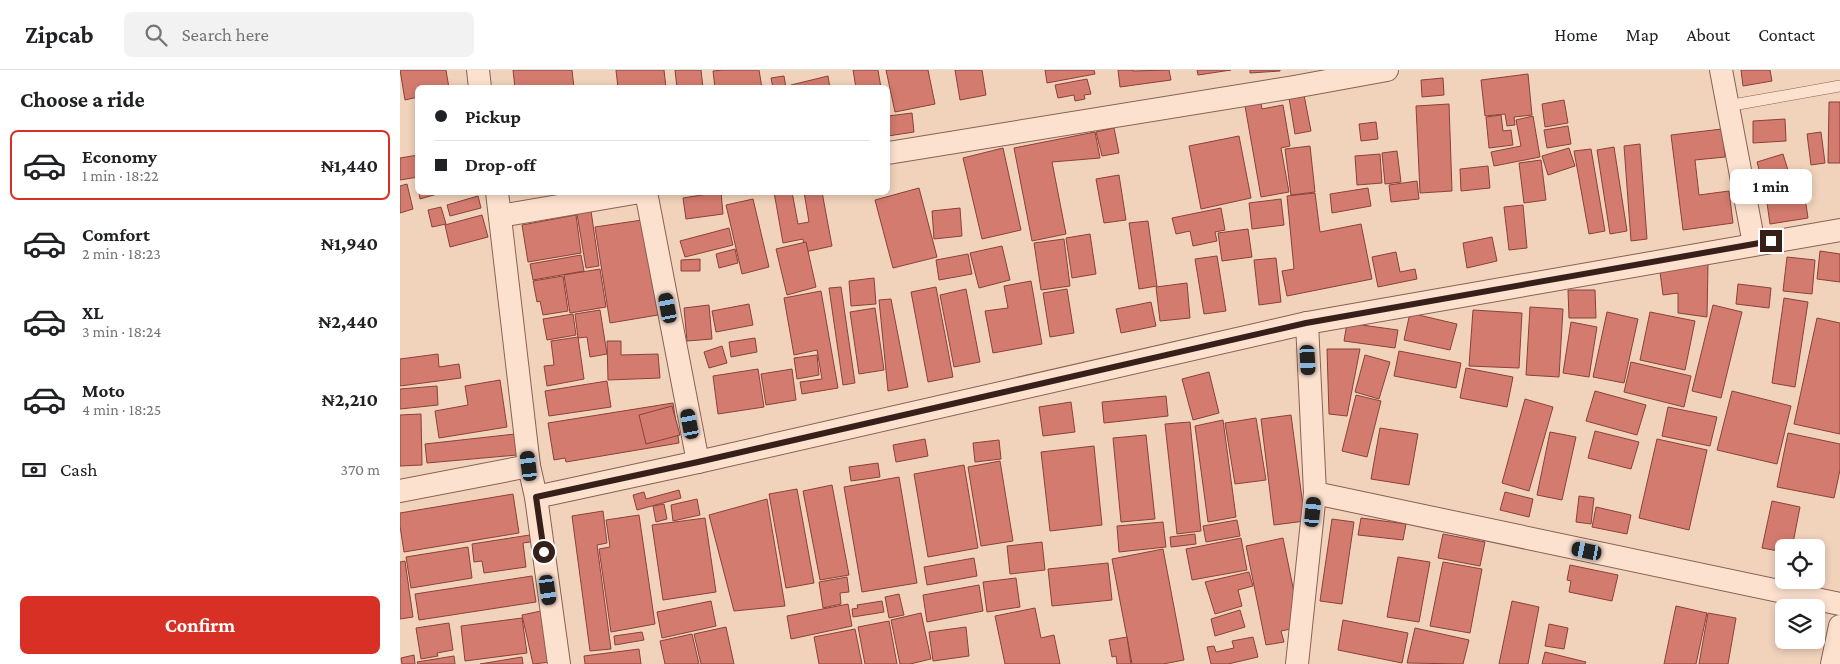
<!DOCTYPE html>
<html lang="en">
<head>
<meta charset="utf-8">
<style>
  body { margin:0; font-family:"Crimson Pro",serif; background:#f2f2f2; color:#202124; height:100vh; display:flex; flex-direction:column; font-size:19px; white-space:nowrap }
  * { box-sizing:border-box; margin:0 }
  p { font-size:16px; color:#757577 }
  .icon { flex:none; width:28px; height:28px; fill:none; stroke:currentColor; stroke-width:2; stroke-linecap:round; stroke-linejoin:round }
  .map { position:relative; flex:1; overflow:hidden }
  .drawer { display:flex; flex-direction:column; background:#fff; width:400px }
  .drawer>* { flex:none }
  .top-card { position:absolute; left:15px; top:15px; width:475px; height:110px; border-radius:8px; box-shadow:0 2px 8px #0003; display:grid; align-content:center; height:110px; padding:0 20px; background:#fff }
  .buttons { position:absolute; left:1375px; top:469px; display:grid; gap:10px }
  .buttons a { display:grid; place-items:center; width:50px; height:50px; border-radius:8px; background:#fff; box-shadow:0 2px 8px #0003; font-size:25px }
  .end { position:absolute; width:22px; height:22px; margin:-11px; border:6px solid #38201a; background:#fff; box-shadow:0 0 0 2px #fff }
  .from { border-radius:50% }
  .bubble { position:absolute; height:35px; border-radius:8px; background:#fff; box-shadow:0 2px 8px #0003; font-size:16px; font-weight:700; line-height:35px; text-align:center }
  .car { position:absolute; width:15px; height:30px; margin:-15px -8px; border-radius:6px; box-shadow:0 0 4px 1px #0007; background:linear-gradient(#222 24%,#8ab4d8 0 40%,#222 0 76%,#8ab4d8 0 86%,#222 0) }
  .top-card b { display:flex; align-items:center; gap:18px; height:48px; font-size:19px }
  .top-card b+b { border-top:1px solid #e0e0e0 }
  .top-card i { width:12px; height:12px; background:#202124 }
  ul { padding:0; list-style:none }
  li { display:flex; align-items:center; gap:15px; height:70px; margin:0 10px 8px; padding:0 10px; border:2px solid transparent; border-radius:8px }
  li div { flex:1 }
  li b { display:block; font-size:19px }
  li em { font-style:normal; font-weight:700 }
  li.current { border-color:#d93025 }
  li>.icon { width:45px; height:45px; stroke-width:1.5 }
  h2 { padding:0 20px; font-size:22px; line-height:60px }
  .pay { display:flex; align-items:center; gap:12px; height:55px; padding:0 20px; font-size:19px }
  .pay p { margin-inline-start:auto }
  .cta { display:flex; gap:10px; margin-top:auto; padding:10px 20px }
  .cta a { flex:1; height:58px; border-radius:8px; background:#d93025; color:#fff; font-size:20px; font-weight:700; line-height:58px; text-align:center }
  header { display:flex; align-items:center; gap:30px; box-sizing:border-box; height:70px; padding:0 25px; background:#fff; border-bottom:1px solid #e0e0e0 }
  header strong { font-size:24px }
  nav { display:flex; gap:28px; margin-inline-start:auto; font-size:18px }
  .search { width:350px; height:45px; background:#f2f2f2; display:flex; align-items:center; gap:12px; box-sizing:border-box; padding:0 18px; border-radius:8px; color:#757577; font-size:19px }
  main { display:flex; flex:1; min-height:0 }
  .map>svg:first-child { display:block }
  .building { fill:#d37b6e; stroke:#8b4138 }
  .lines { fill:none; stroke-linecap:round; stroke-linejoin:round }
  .lane-casing { stroke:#8a6154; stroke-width:12 }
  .street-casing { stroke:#8a6154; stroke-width:24 }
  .lane { stroke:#fce1cf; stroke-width:11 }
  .street { stroke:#fce1cf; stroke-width:22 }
  .route { stroke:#38201a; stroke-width:6 }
</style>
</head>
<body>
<header>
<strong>Zipcab</strong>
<div class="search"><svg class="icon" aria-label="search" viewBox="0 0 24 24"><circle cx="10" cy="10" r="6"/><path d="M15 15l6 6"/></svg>Search here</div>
<nav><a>Home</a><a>Map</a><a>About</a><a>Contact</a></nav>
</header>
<main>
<section class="drawer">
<h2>Choose a ride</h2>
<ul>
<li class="current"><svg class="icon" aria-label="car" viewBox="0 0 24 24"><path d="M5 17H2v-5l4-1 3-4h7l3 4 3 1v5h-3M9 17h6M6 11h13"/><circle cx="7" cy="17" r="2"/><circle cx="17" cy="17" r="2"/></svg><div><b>Economy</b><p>1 min · 18:22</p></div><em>₦1,440</em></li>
<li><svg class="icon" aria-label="car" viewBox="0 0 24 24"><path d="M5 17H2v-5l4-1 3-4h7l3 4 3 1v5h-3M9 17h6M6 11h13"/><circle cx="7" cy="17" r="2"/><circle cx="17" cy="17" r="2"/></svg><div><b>Comfort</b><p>2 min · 18:23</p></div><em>₦1,940</em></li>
<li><svg class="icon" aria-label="car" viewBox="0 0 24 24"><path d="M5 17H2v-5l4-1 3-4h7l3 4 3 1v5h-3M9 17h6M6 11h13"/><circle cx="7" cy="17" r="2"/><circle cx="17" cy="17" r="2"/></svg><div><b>XL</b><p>3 min · 18:24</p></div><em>₦2,440</em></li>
<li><svg class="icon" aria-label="car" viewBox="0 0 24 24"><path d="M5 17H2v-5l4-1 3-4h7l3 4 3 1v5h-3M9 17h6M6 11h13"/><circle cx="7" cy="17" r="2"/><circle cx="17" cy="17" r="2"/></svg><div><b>Moto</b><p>4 min · 18:25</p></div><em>₦2,210</em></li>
</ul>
<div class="pay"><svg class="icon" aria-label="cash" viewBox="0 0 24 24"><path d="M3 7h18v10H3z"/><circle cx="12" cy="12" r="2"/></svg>Cash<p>370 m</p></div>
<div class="cta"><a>Confirm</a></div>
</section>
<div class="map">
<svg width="1440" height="594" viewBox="0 0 1440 594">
  <rect width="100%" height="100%" fill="#f1d2bb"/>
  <!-- building -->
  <g class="building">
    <polygon points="0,0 46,0 49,18 18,18 18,27 5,30"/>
    <polygon points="113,0 172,0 174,18 115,18"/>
    <polygon points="216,0 264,0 266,18 218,18"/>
    <polygon points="275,0 301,0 303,18 277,18"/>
    <polygon points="323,0 359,0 362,18 315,18 313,1"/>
    <polygon points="453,0 478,0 481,18 456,18"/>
    <polygon points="486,0 528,0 535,34 495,42"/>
    <polygon points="555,0 582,0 586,25 560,30"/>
    <polygon points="645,0 694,0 695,4 647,13"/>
    <polygon points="718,0 733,0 733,1 769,0 771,10 720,17"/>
    <polygon points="797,0 831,0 798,5"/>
    <polygon points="850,0 880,0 880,1 850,3"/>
    <polygon points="1341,0 1370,0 1372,11 1343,16"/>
    <polygon points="1128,4 1132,45 1114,47 1115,55 1107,56 1105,44 1085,46 1081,10"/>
    <polygon points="384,6 386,18 373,18 371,8"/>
    <polygon points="428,6 430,18 391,18 391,15"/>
    <polygon points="1043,8 1044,25 1022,27 1021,10"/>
    <polygon points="687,9 691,24 684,25 685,29 675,31 674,25 658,28 655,15"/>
    <polygon points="904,25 911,61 895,64 889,28"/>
    <polygon points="1164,30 1168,53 1145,57 1142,34"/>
    <polygon points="1429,32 1440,32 1440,93 1428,93"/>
    <polygon points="861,33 862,39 883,35 890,76 881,78 889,122 861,127 845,36"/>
    <polygon points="1049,34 1052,121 1020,123 1016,36"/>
    <polygon points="512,43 514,62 488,66 488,46"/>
    <polygon points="1101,45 1103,61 1111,60 1113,75 1089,78 1086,47"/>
    <polygon points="1133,46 1140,87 1094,96 1091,82 1121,76 1116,50"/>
    <polygon points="1385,49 1386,71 1353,73 1353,51"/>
    <polygon points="976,52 978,69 961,71 959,54"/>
    <polygon points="1168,56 1171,74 1147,78 1144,60"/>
    <polygon points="714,58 719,83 702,86 696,62"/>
    <polygon points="1322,59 1325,87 1295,90 1299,125 1329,121 1333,153 1283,160 1271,65"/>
    <polygon points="695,62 700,88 652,92 666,164 632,171 614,78"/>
    <polygon points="1421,62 1425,93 1411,95 1407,64"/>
    <polygon points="839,66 851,128 801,139 789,76"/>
    <polygon points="1240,74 1247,169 1231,171 1224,76"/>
    <polygon points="910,76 915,122 891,125 885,79"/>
    <polygon points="1214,77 1227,161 1210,164 1197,80"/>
    <polygon points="603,78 621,160 582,169 563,88"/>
    <polygon points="1169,78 1175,96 1148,105 1142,86"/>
    <polygon points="1191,79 1205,161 1189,164 1174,81"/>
    <polygon points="997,81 1001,112 985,114 982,83"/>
    <polygon points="980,84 982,113 957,115 955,86"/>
    <polygon points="1383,84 1391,110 1364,118 1357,92"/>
    <polygon points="18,85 18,107 0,110 0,88"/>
    <polygon points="1141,90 1146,130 1124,133 1119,93"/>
    <polygon points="1088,96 1090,118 1061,121 1060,99"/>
    <polygon points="719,105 726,150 704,153 696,109"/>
    <polygon points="1017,111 1019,129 991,132 989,115"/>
    <polygon points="7,114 13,139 0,143 0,116"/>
    <polygon points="519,118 537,187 493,198 475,130"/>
    <polygon points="968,118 971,136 932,143 930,124"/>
    <polygon points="1404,121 1408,148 1370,154 1366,126"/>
    <polygon points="19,122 44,122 20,129"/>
    <polygon points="321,122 323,144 286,149 283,128"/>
    <polygon points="374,122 392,122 398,154 409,152 404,122 422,122 432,176 405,182 403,169 383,173"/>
    <polygon points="915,123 920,162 961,154 972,209 887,226 882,201 894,199 887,126"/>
    <polygon points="78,126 81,138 50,146 47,135"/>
    <polygon points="353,129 369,197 342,204 326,135"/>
    <polygon points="881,129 884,155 852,159 849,133"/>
    <polygon points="1123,135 1127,178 1109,180 1104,137"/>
    <polygon points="41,137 46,154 32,157 28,140"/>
    <polygon points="560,138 562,166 534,169 532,141"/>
    <polygon points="821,138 825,160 815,162 817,171 793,176 790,161 776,164 772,148"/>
    <polygon points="191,141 199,196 186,198 177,144"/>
    <polygon points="82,145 88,167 50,177 45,155"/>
    <polygon points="176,145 181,183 128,192 122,155"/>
    <polygon points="242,150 258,245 210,253 195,157"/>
    <polygon points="748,151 757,216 739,219 729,153"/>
    <polygon points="329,158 333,175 285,187 280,171"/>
    <polygon points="848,159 852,187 822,191 818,163"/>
    <polygon points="690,164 696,204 672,208 666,168"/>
    <polygon points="1092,167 1097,191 1067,198 1063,173"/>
    <polygon points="664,169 670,216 641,220 634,173"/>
    <polygon points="406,172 416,217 387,225 376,179"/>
    <polygon points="602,176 610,210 579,218 570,183"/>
    <polygon points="335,179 338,193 319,198 316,184"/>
    <polygon points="1420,181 1440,184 1440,212 1417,209"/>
    <polygon points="996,182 1000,202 1015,199 1017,209 978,217 972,187"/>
    <polygon points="568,184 572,204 539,210 536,190"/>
    <polygon points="181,185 184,201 133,210 130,194"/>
    <polygon points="817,186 826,241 804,244 795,189"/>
    <polygon points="1387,187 1415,190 1412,224 1383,221"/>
    <polygon points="876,188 881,232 859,235 854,190"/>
    <polygon points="300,189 300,201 281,201 281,190"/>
    <polygon points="1308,194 1307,247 1278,243 1278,223 1263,225 1260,202"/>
    <polygon points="200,199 206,237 170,243 164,205"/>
    <polygon points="163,206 168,241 143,245 140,231 137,232 133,211"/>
    <polygon points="474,208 476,234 451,236 449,211"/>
    <polygon points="631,211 642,274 593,283 585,241 608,238 604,216"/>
    <polygon points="787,213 790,248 760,251 756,217"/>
    <polygon points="1338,214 1371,218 1369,238 1336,234"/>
    <polygon points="441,217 455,313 443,315 429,218"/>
    <polygon points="536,217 553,307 528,312 511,222"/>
    <polygon points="566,219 580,292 554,297 540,225"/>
    <polygon points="667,219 674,263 650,267 643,223"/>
    <polygon points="1168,220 1195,220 1196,248 1169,248"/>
    <polygon points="421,221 438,318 402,324 400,312 422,309 417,280 394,285 384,228"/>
    <polygon points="1384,228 1408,232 1395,317 1372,313"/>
    <polygon points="491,229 508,317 488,321 479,230"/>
    <polygon points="751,232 756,256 721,263 716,239"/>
    <polygon points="349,234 353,255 316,262 312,241"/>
    <polygon points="309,235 312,269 287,271 284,238"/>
    <polygon points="1313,235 1342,242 1321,328 1292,321"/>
    <polygon points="1130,237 1163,239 1159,307 1126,305"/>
    <polygon points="475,238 484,300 459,304 450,242"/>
    <polygon points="200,240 207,284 190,287 187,267 178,268 175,244"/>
    <polygon points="1073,240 1122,243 1119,298 1069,296"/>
    <polygon points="1207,242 1238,249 1224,313 1193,307"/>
    <polygon points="1250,242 1295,251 1285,300 1240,290"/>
    <polygon points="1010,243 1057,254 1050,280 1004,270"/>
    <polygon points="173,244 176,265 147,270 143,249"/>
    <polygon points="1417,248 1440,253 1440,364 1394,354"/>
    <polygon points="1171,252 1197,257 1189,307 1163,303"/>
    <polygon points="947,253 998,260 995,278 944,271"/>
    <polygon points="178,267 184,309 147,316 144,296 154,295 151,271"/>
    <polygon points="355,268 357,282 331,287 329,272"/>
    <polygon points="207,271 221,271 221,285 258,284 260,308 208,310"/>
    <polygon points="322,276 327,293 309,298 304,282"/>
    <polygon points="927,279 960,279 947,346 929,344"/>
    <polygon points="999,281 1061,293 1056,318 994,306"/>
    <polygon points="38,284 39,297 59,294 61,308 0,316 0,289"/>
    <polygon points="417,285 419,305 397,309 394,288"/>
    <polygon points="965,285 990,292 979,329 955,322"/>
    <polygon points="1231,292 1291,306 1284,337 1224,322"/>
    <polygon points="1066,298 1113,307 1107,337 1060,328"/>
    <polygon points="358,299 364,337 318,344 313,306"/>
    <polygon points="392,299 396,330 366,335 361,304"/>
    <polygon points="809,302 819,343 793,350 782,309"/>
    <polygon points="100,310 107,357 39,368 35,341 68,335 65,316"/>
    <polygon points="207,311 211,337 149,346 145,321"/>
    <polygon points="37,316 38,335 0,339 0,319"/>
    <polygon points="1195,321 1246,335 1237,365 1186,351"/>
    <polygon points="1332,321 1391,336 1377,394 1317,380"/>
    <polygon points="956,325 981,331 967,387 942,381"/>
    <polygon points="766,326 768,346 704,353 702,332"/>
    <polygon points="1125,329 1153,337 1129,421 1102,413"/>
    <polygon points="671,332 675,362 643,366 639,337"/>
    <polygon points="273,333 279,373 166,392 165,388 154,390 148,353"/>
    <polygon points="272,336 280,365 246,374 239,345"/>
    <polygon points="1268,337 1317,347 1310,376 1262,366"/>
    <polygon points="21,344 22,395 0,396 0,345"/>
    <polygon points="891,345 905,451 874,455 861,349"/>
    <polygon points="856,348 866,410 835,414 825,353"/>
    <polygon points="823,350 836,447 808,452 795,356"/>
    <polygon points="790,352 801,461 777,464 765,354"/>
    <polygon points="980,358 1018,364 1009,415 971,409"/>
    <polygon points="1195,361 1239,372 1231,399 1188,388"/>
    <polygon points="1150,362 1176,367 1162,430 1137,425"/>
    <polygon points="1388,363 1440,374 1440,400 1434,428 1377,417"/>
    <polygon points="115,364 117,385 27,393 25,374"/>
    <polygon points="746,365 755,449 721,452 713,368"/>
    <polygon points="525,369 528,386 496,392 493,375"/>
    <polygon points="1257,369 1307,380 1289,460 1239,448"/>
    <polygon points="599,370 601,389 575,392 573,373"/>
    <polygon points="694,376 702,455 650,461 641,382"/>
    <polygon points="600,391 613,471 581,476 568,397"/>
    <polygon points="478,393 480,407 451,411 449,397"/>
    <polygon points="564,395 578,478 528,487 514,404"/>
    <polygon points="499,407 517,513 462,522 444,417"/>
    <polygon points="432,415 449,505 420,510 403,421"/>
    <polygon points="397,419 414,513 386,518 369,424"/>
    <polygon points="279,420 281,428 237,440 233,425 244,422 246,429"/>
    <polygon points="1105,422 1133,429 1129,447 1100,440"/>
    <polygon points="113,424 119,463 4,482 0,456 0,443"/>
    <polygon points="1179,426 1194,428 1191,454 1176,452"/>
    <polygon points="297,429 300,445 273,451 271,435"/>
    <polygon points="367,429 385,536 334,541 309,445"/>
    <polygon points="1372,431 1400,437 1392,478 1384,478 1384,482 1362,478"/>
    <polygon points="264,434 267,449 256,452 253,436"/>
    <polygon points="1196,437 1231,445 1227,464 1192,457"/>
    <polygon points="203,441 207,473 197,475 211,579 190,581 172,446"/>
    <polygon points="239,445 255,554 211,562 199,479 210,477 206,450"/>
    <polygon points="305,448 316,522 263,530 252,455"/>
    <polygon points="961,448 1006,454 1003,470 958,465"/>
    <polygon points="932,449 954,452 942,534 920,531"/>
    <polygon points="837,450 840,466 806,472 803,456"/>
    <polygon points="763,452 766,477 719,482 717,456"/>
    <polygon points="136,464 137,471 123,473 126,497 84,503 82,491 74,492 72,474"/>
    <polygon points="795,464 796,474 771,477 770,467"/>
    <polygon points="1043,464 1085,472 1080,496 1038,488"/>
    <polygon points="841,468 847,500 792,510 786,479"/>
    <polygon points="883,468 901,557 881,561 884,572 866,575 846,476"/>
    <polygon points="642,472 645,500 610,504 607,476"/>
    <polygon points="68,477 72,508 11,518 6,487"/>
    <polygon points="763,479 784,590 763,594 732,594 712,489"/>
    <polygon points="998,487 1030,492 1019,552 987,547"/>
    <polygon points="574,488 577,506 527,515 524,497"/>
    <polygon points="5,491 13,547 0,549 0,492"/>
    <polygon points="1043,492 1082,499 1070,563 1030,556"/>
    <polygon points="708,493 712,530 652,536 648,499"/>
    <polygon points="1170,495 1218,505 1212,531 1169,522 1171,511 1167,510"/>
    <polygon points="849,502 853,516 838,520 842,536 815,544 805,512"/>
    <polygon points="132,506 136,532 19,550 15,524"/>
    <polygon points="447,507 449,522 440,523 441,534 423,538 419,512"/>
    <polygon points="616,508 620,537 587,542 583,512"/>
    <polygon points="579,515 583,541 527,552 523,525"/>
    <polygon points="499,524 504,545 489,548 485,527"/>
    <polygon points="311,531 316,556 262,568 257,542"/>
    <polygon points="482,531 484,542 453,547 452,539 458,538 457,535"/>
    <polygon points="1112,531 1139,537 1128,594 1099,594"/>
    <polygon points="448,534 452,556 391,569 387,546"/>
    <polygon points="1276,536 1307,543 1296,594 1264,594"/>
    <polygon points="635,538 641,568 654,565 660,594 605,594 595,546"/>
    <polygon points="840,540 845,557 815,566 811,549"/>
    <polygon points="141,541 151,592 133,594 122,545"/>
    <polygon points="521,543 531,589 510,594 500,594 491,550"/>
    <polygon points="1308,543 1336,548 1328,594 1299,594"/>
    <polygon points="122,548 127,583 65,591 61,556"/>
    <polygon points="943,550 1008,563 1002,593 938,580"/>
    <polygon points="489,551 497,594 465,594 458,557"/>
    <polygon points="49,553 53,580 37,583 38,586 21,589 16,558"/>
    <polygon points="1149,554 1168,558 1164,579 1145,576"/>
    <polygon points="326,557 334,594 301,594 294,564"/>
    <polygon points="566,557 569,586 533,591 529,562"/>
    <polygon points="1015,558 1069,570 1063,594 1007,593"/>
    <polygon points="455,559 462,594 419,594 414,567"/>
    <polygon points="242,562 244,570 215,575 214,566"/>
    <polygon points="292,564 299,594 265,594 260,571"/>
    <polygon points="727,567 731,594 717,594 716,586 712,587 709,570"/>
    <polygon points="853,567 858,587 828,594 811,594 807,577 814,576 816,582 834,578 832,571"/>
    <polygon points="239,579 241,594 185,594 184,586"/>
    <polygon points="1145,582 1186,592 1185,594 1142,594"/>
    <polygon points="14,585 15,594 2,594 1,588"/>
    <polygon points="54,586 55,594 18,594 17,592"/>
    <polygon points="122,587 123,594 80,594"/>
  </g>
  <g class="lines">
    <!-- lane casing -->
    <g class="lane-casing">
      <polyline id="lane" points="1327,36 1440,16"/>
    </g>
    <!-- street casing -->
    <g class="street-casing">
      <g id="street">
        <polyline points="78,0 80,18"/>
        <polyline points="1321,0 1354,174"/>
        <polyline points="488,83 894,17 987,0"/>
        <polyline points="97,122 129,396 136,427 159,594"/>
        <polyline points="246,122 298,392"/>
        <polyline points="100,146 240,122"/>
        <polyline points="0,421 129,396"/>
        <polyline points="915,423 1440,534"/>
        <polyline points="136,427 298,392 907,253 1440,160"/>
        <polyline points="897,594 915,423 907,253"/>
        <polyline points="1432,594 1440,556"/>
      </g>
    </g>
    <!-- lane -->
    <use href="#lane" class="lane"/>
    <!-- street -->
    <use href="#street" class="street"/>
  </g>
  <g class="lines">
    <!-- route -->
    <polyline class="route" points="144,482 136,427 298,392 906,253 1371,171"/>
  </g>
</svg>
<div class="buttons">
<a><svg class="icon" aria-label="locate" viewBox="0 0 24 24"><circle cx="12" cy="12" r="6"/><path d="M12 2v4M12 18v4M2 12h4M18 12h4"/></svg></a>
<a><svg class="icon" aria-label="layers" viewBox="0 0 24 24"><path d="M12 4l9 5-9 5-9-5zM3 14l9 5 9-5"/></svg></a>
</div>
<i class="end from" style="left:144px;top:482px"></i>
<i class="end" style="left:1371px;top:171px"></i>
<div class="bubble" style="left:1330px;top:99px;width:82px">1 min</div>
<i class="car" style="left:268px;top:238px;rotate:349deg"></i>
<i class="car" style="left:908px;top:290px;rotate:177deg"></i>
<i class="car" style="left:290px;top:354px;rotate:349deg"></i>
<i class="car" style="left:129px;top:396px;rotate:353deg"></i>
<i class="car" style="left:913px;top:442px;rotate:6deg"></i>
<i class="car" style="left:1187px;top:481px;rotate:282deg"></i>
<i class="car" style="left:148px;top:520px;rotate:172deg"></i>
<div class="top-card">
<b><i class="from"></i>Pickup</b>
<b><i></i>Drop-off</b>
</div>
</div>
</main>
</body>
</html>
